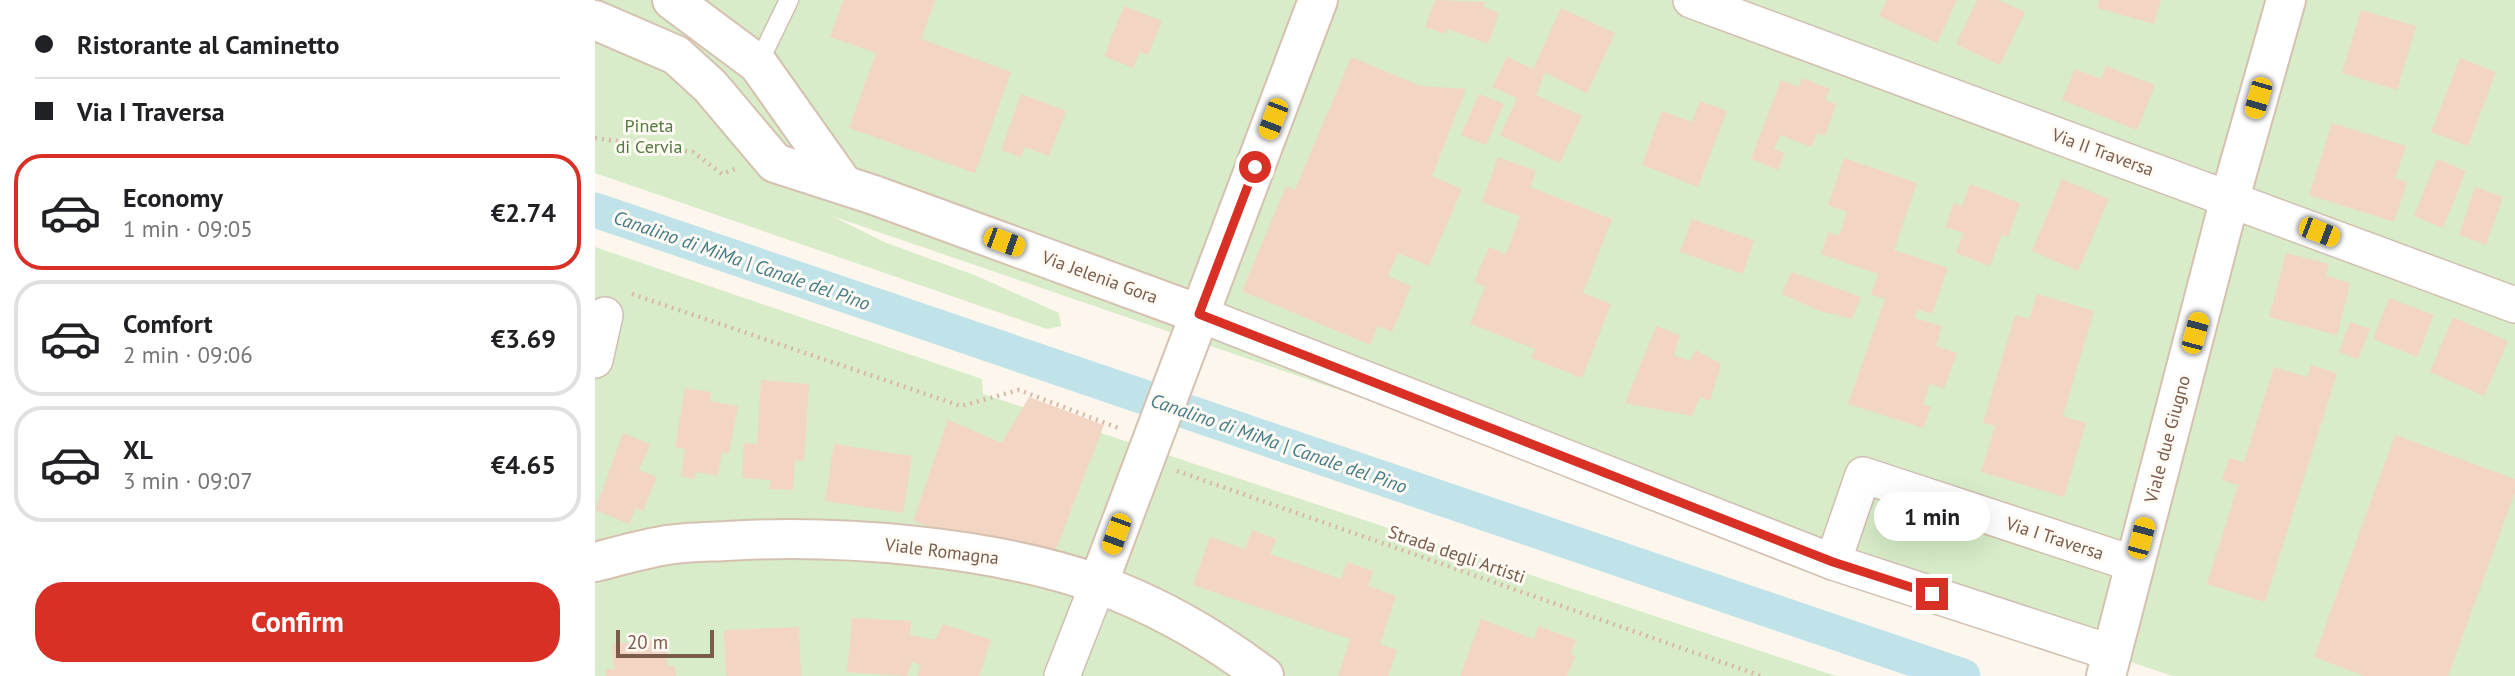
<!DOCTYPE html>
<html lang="en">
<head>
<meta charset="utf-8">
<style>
  body { margin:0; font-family:"PT Sans",sans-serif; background:#f2f2f2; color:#202124; height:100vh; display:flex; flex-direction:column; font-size:26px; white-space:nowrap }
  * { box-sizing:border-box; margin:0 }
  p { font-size:23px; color:#757577 }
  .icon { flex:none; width:38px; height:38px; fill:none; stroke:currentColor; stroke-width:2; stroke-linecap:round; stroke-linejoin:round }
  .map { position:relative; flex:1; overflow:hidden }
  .panel { display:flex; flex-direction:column; background:#fff; width:595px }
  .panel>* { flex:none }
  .top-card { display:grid; align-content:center; height:154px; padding:0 35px; background:#fff }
  .scale { position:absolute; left:21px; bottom:18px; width:98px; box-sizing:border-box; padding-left:7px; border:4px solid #7a5c4d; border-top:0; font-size:19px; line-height:24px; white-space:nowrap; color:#7a5c4d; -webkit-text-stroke:5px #fffaf3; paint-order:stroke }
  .end { position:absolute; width:32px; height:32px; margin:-16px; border:9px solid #d93025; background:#fff; box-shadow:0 0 0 4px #fff }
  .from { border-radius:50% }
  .bubble { position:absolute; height:49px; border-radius:24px; background:#fff; box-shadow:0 7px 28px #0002; font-size:23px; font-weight:700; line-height:49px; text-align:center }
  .car { position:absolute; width:21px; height:42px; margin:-21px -10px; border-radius:9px; box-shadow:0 0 5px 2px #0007; background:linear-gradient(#f5c518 24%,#345 0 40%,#f5c518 0 76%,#345 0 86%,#f5c518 0) }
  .top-card b { display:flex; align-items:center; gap:24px; height:66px; font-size:26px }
  .top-card b+b { border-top:2px solid #e0e0e0 }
  .top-card i { width:18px; height:18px; background:#202124 }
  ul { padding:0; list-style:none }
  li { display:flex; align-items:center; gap:21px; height:116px; margin:0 14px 10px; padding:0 21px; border:4px solid #e0e0e0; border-radius:28px }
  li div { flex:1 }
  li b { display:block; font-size:26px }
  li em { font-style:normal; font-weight:700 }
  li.selected { border-color:#d93025 }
  li>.icon { width:63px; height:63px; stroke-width:1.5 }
  .cta { display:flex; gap:14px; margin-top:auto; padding:14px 35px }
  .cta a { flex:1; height:80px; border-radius:28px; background:#d93025; color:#fff; font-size:28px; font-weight:700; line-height:80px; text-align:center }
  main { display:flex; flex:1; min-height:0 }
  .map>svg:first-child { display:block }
  .green { fill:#d8ecc9 }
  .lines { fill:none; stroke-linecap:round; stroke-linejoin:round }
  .canal { stroke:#bfe3e8; stroke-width:35 }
  .building { fill:#f3d5c3 }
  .lane-casing { stroke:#d1beb0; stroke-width:21 }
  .street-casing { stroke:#d1beb0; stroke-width:38 }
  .secondary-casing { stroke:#d6c0b0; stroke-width:42 }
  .path { stroke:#d9b8a5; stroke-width:4.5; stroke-dasharray:2 5; stroke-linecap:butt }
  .lane { stroke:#fff; stroke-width:18 }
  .street { stroke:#fff; stroke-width:35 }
  .secondary { stroke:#fff; stroke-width:38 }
  .route { stroke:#d93025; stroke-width:9 }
  .labels { text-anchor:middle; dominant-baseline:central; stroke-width:6; stroke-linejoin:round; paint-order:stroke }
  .park-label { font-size:18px; fill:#537a41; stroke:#fffaf3 }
  .street-label { font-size:18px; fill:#7a5c4d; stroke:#fffaf3 }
  .water-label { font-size:19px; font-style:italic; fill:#437c86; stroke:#fffaf3 }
</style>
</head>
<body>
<main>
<section class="panel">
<div class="top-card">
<b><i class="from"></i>Ristorante al Caminetto</b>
<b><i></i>Via I Traversa</b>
</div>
<ul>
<li class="selected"><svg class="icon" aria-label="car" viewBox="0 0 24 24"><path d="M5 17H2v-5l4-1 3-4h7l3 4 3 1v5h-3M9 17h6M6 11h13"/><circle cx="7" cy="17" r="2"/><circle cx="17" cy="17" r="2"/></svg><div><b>Economy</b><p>1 min · 09:05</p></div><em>€2.74</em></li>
<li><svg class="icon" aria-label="car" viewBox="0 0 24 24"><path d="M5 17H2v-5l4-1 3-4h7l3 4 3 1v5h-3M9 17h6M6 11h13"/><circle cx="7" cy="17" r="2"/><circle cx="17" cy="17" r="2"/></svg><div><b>Comfort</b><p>2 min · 09:06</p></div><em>€3.69</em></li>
<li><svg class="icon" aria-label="car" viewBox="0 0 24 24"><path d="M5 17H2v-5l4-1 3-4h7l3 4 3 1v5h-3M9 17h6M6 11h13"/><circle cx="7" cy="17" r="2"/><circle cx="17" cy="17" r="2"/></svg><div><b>XL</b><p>3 min · 09:07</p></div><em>€4.65</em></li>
</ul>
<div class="cta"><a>Confirm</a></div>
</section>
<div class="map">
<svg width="1920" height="676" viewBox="0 0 1920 676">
  <rect width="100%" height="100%" fill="#fdf6ec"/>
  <!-- green -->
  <g class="green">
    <polygon points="0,0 1920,0 1920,676 1577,676 237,216 289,242 382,276 464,313 466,326 452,329 0,173"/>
    <polygon points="0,247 387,379 388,394 1241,676 0,676"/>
  </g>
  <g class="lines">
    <!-- canal -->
    <polyline class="canal" points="0,210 1368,676"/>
  </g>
  <!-- building -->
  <g class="building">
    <polygon points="248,0 340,0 326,39 416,72 380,173 254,128 281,53 235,37"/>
    <polygon points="840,0 891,2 888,7 904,13 893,44 853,29 851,34 830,27"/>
    <polygon points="1292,0 1362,0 1342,43 1284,16"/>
    <polygon points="1382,0 1403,0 1430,12 1405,65 1361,44"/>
    <polygon points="1504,0 1566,0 1559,24 1502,8"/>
    <polygon points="529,6 567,21 553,55 545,52 538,68 509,56"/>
    <polygon points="966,8 1020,33 992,93 950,73 941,95 987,116 965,163 905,135 922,98 897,87 912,57 938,69"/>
    <polygon points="1766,10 1821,26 1802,90 1747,73"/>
    <polygon points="756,57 826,86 871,89 837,176 867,189 834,266 803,253 793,276 816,286 797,332 783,326 775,345 647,291 691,186 700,190"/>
    <polygon points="1865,58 1901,72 1873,146 1836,132"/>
    <polygon points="1511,66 1560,85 1542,130 1467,100 1480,69 1506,79"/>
    <polygon points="1207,78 1235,89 1230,100 1241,104 1230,136 1222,133 1216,147 1185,135 1179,149 1190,153 1183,170 1156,159 1186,80 1204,87"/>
    <polygon points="426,94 471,111 454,156 430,147 426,157 406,150"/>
    <polygon points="884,94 909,104 891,145 866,135"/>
    <polygon points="1105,101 1132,111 1103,187 1047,165 1067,111 1097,122"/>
    <polygon points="1737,123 1811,146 1800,178 1812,182 1799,222 1714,195"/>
    <polygon points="903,157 941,171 935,187 1017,219 988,293 1016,304 987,378 936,358 940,349 875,324 890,287 879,282 894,247 911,254 925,216 887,202"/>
    <polygon points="1249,158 1322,183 1299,250 1353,268 1337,314 1323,309 1320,318 1347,326 1341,346 1362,353 1349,389 1335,384 1328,404 1336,407 1328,428 1253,404 1290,299 1276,295 1283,274 1226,254 1234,232 1244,236 1252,212 1233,205"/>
    <polygon points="1842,159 1871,171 1848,228 1819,216"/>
    <polygon points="1467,179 1514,199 1483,271 1437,251"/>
    <polygon points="1375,184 1425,203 1413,237 1407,235 1395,266 1361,253 1368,233 1350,227 1359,203 1367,206"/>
    <polygon points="1880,187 1908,197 1891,245 1864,235"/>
    <polygon points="1097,219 1159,240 1148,274 1085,252"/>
    <polygon points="1691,253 1734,264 1731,276 1755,283 1742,335 1674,317"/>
    <polygon points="1196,272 1266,297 1257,319 1225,311 1187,294"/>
    <polygon points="1442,294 1499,311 1468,416 1491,423 1469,497 1386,472 1400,426 1388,423 1420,315 1434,319"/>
    <polygon points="1794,298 1839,315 1822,357 1778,339"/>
    <polygon points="1858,317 1913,341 1889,396 1835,372"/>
    <polygon points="1755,322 1775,329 1763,359 1744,352"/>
    <polygon points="1061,326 1085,335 1079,355 1094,361 1101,350 1126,364 1115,401 1105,397 1097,416 1030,403"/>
    <polygon points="1716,365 1742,373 1670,602 1612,584 1643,485 1627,480 1634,458 1649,462 1679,367 1712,377"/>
    <polygon points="166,380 214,384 209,461 200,460 198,490 174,489 175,480 147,478 149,443 162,444"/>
    <polygon points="90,388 116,392 115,401 143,406 134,454 127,452 123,476 101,472 99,479 86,476 90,449 80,447"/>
    <polygon points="434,397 509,425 456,562 318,521 353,420 407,443"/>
    <polygon points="28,433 55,444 44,470 62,477 48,511 41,508 34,524 0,510"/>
    <polygon points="1800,435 1920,479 1920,492 1853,676 1770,676 1719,657"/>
    <polygon points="239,444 317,456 308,513 230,501"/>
    <polygon points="657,530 681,539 675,554 746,579 752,562 778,571 773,586 801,596 785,644 802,650 793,676 743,676 755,639 598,585 615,537 650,549"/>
    <polygon points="257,618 317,621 314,635 340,640 348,624 396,640 384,676 322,676 326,665 317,662 312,676 252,672"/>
    <polygon points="886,619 939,639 943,626 981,640 976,654 980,656 972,676 865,676"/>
    <polygon points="204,627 206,676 131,676 129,630"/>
    <polygon points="70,640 72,666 80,666 81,676 11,676 10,669 19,669 17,644"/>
  </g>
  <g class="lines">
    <!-- lane casing -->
    <g class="lane-casing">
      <polyline id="lane" points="163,64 194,0"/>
    </g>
    <!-- street casing -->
    <g class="street-casing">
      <g id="street">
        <polyline points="1096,0 1920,305"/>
        <polyline points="604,314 1238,562 1517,653"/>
        <polyline points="0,360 10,315"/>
        <polyline points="1238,562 1268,475 1539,564"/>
        <polyline points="467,676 503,584"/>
      </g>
    </g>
    <!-- secondary casing -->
    <g class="secondary-casing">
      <g id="secondary">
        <polyline points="77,0 163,64 248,184"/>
        <polyline points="0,20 81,55 115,86 180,163 279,195 604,314"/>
        <path d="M0,562c24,-6 48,-13 72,-17 19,-3 39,-3 59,-4 112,-7 265,5 372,43 58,21 117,55 166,92"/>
        <polyline points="503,584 723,0"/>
        <polyline points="1511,676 1635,198 1691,0"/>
      </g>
    </g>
    <!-- path -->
    <g class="path">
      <polyline points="0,138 98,152 127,174 140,169"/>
      <polyline points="37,294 366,406 424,390 526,429"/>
      <polyline points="582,471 1166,676"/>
    </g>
    <!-- lane -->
    <use href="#lane" class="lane"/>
    <!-- street -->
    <use href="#street" class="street"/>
    <!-- secondary -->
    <use href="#secondary" class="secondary"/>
  </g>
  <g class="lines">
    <!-- route -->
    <polyline class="route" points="660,167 604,314 1238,562 1337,594"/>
  </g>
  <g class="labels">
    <!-- park labels -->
    <g class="park-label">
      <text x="54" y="125">Pineta<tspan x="54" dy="21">di Cervia</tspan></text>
    </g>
    <!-- street labels -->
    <g class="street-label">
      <text transform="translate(1508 152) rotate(20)">Via II Traversa</text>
      <text transform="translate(505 277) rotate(20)">Via Jelenia Gora</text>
      <text transform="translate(1572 439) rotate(-75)">Viale due Giugno</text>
      <text transform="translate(1460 538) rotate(18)">Via I Traversa</text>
      <text transform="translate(347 551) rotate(7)">Viale Romagna</text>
      <text transform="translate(862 554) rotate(19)">Strada degli Artisti</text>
    </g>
    <!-- water labels -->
    <g class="water-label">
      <text transform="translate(147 260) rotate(19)">Canalino di MiMa | Canale del Pino</text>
      <text transform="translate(684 443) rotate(19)">Canalino di MiMa | Canale del Pino</text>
    </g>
  </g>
</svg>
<div class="scale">20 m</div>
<i class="end from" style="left:660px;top:167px"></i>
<i class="end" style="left:1337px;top:594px"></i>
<div class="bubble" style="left:1279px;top:492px;width:116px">1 min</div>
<i class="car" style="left:1663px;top:98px;rotate:196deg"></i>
<i class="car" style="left:678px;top:119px;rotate:201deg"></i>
<i class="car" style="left:1724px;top:232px;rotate:111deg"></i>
<i class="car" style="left:409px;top:242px;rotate:110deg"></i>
<i class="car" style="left:1600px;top:333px;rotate:15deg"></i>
<i class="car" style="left:521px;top:534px;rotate:200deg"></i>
<i class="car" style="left:1546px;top:538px;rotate:15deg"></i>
</div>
</main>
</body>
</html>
